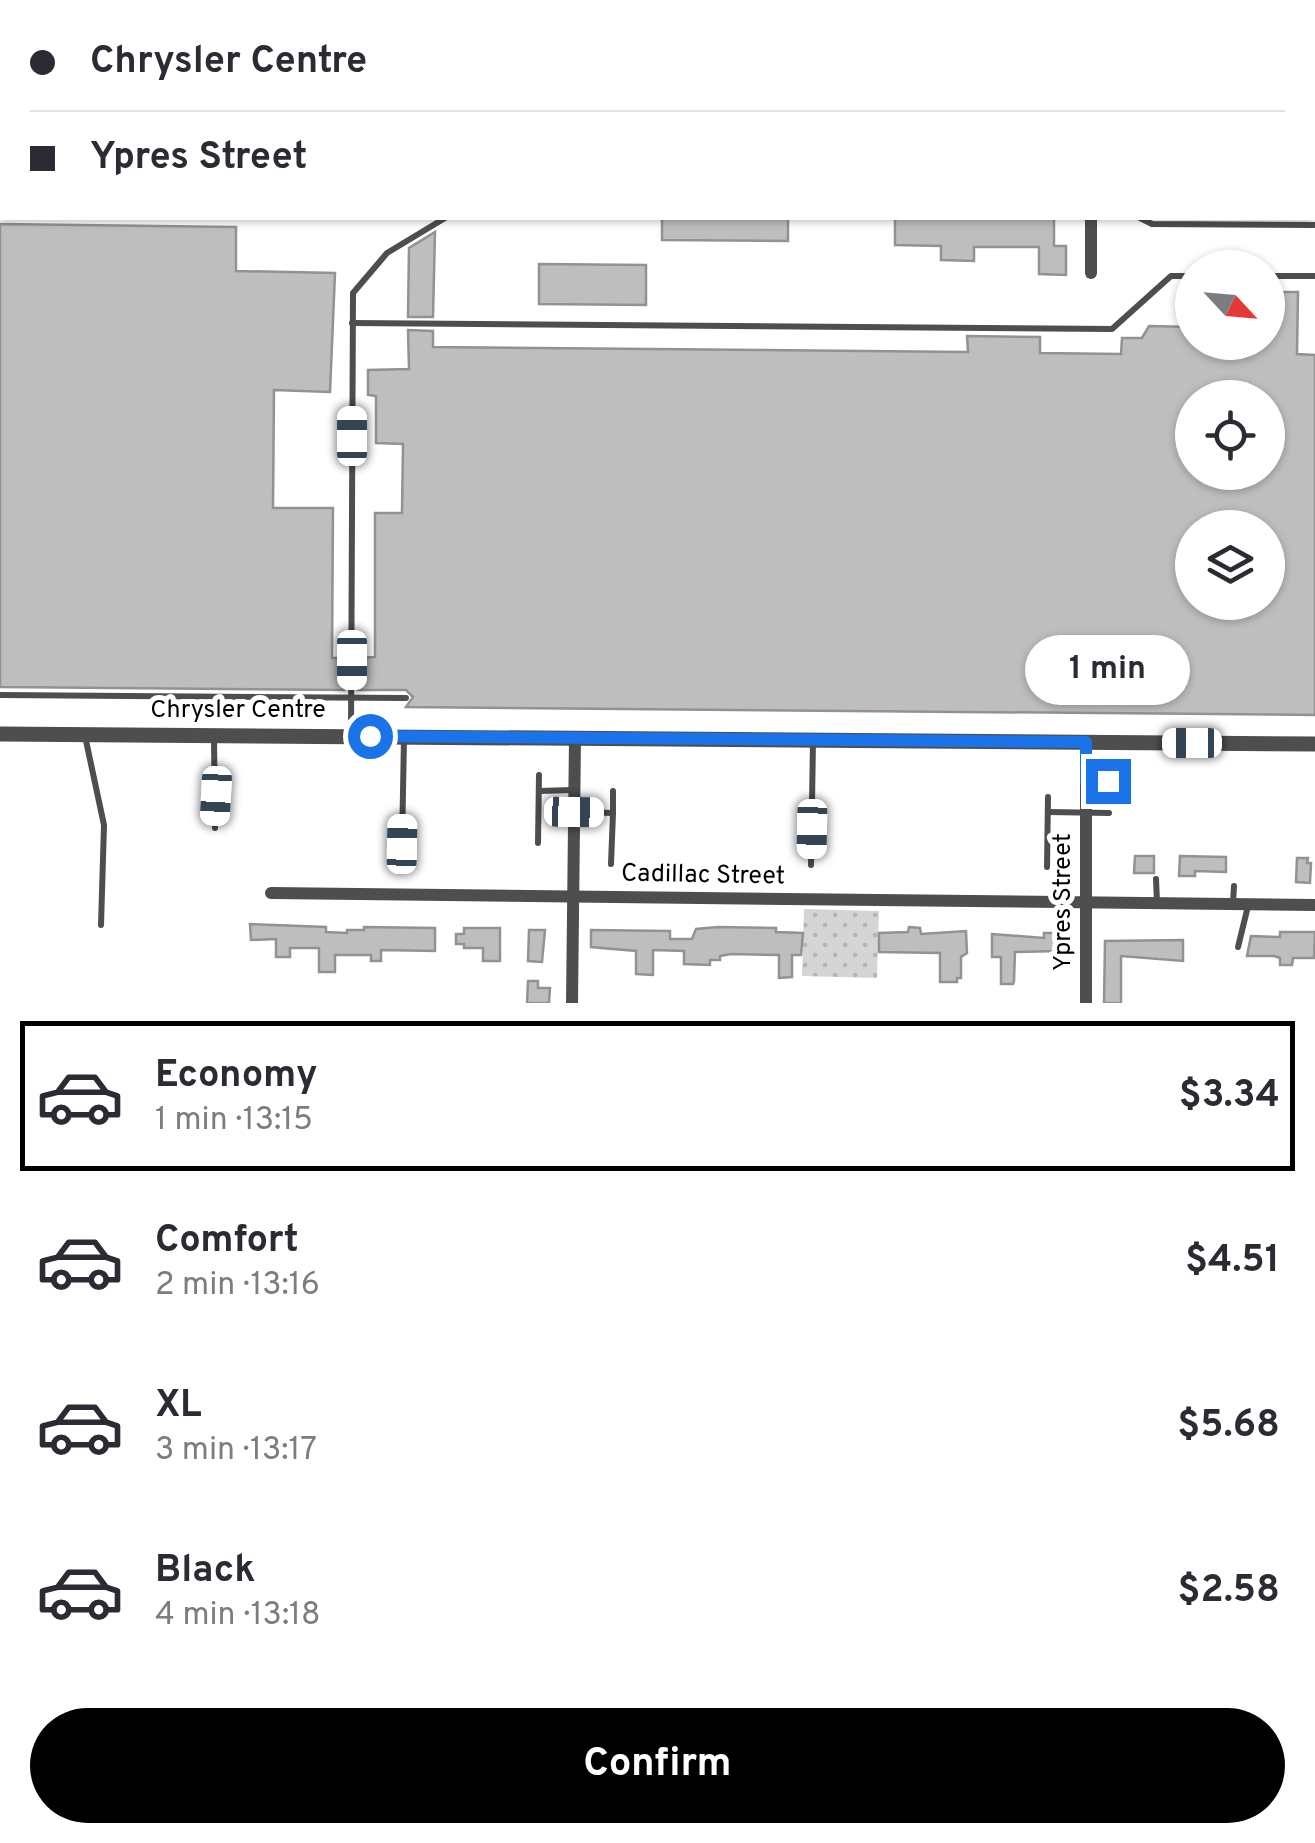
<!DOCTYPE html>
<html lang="en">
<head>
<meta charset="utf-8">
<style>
  body { margin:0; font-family:Overpass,sans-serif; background:#f7f7f7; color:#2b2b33; height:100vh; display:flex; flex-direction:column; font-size:38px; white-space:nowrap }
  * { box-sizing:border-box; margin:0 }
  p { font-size:32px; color:#7c7c81 }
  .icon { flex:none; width:55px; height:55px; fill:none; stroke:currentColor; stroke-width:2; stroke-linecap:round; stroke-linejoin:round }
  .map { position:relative; height:1003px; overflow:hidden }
  .panel { display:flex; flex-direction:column; background:#fff; flex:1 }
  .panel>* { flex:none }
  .hud { position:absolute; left:0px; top:0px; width:1315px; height:220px; box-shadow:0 2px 8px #0004; display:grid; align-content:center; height:220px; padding:0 30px; background:#fff }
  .needle { width:65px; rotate:116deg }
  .controls { position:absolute; left:1175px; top:250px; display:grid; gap:20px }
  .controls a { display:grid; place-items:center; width:110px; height:110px; border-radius:50%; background:#fff; box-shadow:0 2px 8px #0004; font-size:50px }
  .end { position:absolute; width:45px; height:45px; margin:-22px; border:12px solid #1a73e8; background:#fff; box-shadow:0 0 0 5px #fff }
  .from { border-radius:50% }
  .bubble { position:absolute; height:70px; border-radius:35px; background:#fff; box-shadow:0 2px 8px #0004; font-size:32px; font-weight:700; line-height:70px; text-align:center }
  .car { position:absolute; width:30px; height:60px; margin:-30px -15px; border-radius:12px; box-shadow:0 0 8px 2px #0007; background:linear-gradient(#fff 24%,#345 0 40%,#fff 0 76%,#345 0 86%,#fff 0) }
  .hud b { display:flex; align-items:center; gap:35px; height:95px; font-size:38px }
  .hud b+b { border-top:2px solid #e1e1e2 }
  .hud i { width:25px; height:25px; background:#2b2b33 }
  ul { padding:18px 0 0; list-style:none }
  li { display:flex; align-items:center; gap:30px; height:150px; margin:0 20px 15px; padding:0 10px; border:5px solid transparent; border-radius:0px }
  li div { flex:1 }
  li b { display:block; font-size:38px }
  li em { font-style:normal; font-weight:700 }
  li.on { border-color:#000 }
  li>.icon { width:90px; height:90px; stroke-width:1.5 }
  .action { display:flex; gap:20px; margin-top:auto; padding:20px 30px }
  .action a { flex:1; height:115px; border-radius:60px; background:#000; color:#fff; font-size:40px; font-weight:700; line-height:115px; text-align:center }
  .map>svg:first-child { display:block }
  .green { fill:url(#green-dots) }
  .building { fill:#bebebe; stroke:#929292; stroke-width:2.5; fill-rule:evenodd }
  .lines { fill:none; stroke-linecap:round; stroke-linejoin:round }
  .service { stroke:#4e4e4e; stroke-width:6 }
  .minor { stroke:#4e4e4e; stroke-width:12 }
  .tertiary { stroke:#4e4e4e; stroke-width:15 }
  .route { stroke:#1a73e8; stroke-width:12 }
  .labels { text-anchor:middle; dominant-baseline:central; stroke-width:10; stroke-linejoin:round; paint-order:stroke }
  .street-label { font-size:25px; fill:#000; stroke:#fff }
</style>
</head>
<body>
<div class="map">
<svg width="1315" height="1003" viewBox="0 0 1315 1003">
  <defs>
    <pattern id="green-dots" width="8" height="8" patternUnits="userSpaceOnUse" patternTransform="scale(2.5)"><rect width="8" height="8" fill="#d5d5d5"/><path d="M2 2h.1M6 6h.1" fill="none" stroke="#b5b5b5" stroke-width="1.8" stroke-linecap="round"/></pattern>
  </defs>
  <rect width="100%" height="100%" fill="#fff"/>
  <!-- green -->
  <polygon class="green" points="804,909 879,911 877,978 802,976"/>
  <!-- building -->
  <g class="building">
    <polygon points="662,218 788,218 788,241 662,240"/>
    <polygon points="895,218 1054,218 1054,246 1066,246 1066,275 1039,274 1039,247 974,247 974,261 941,260 941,246 895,245"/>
    <polygon points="0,224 236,227 236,271 335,273 330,392 274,390 273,508 333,508 332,658 344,658 344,690 0,687"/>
    <polygon points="435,232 433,317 408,317 409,248"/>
    <polygon points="539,264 646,265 646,305 539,304"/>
    <path d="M1268,292h30l-1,62 18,1v360l-909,-8 7,-10 -7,-7h-48v-32l17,-1v-144h27l1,-69 -27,-1v-47l-8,-1v-25l41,-1 -1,-39 25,1v16l535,5 -1,-16 73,1v16l81,1 1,-16h20l7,-12 43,1v15h76zM1192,398h76v74h-76zM1192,528h76v74h-76z"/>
    <polygon points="1135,856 1154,856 1154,873 1134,873"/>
    <polygon points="1180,856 1226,857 1226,872 1195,871 1195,876 1179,876"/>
    <polygon points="1297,858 1308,858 1307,863 1311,863 1310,883 1296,882"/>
    <polygon points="250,924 326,927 326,932 347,933 347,930 364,930 364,927 435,928 435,951 381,950 381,961 371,961 371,955 335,955 335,972 319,972 319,948 290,948 290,957 276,957 276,939 251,940"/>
    <polygon points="718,927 776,928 776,932 803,933 801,955 792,955 792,977 779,978 779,955 731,954 720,956 720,960 710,960 710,965 684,964 684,951 653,950 653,975 636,974 636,951 591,947 591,930 670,931 670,939 692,939 696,929"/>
    <polygon points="909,927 920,928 921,934 966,931 967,953 961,957 961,978 957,978 957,982 940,982 940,953 879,952 879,933 908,932"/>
    <polygon points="464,928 500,928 500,961 483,961 483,948 464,948 464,944 456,944 456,934 464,934"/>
    <polygon points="529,930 545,930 542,962 528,961"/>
    <polygon points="1280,932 1315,932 1314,958 1293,958 1292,965 1280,965 1280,958 1274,956 1247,956 1251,936 1280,937"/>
    <polygon points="1044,933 1060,933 1060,951 1015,952 1014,981 1013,984 1001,984 1001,957 992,957 992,934 1044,938"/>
    <polygon points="1183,940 1183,961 1121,956 1121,1003 1104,1003 1105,941"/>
    <polygon points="528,981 538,981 538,988 550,988 549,1003 527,1003"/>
  </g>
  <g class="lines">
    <!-- service -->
    <g class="service">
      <polyline points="472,0 472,2"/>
      <polyline points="848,2 848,0"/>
      <polyline points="881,2 881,0"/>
      <polyline points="985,2 985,0"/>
      <polyline points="0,209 2,209"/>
      <polyline points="1140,218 1152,224 1315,225"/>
      <polyline points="1268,276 1315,276"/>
      <polyline points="352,323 1112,329 1171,276 1192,276"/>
      <polyline points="0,695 406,698"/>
      <polyline points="351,735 353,293 387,253 445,218"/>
      <polyline points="85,736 104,825 101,925"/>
      <polyline points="214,737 215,828"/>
      <polyline points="1088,782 1109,781"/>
      <polyline points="539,791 573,790"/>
      <polyline points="575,812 613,813 613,791"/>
      <polyline points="1048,812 1109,813"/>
      <polyline points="538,843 539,775"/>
      <polyline points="402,845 404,738"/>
      <polyline points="611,864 613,813"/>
      <polyline points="811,865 813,741"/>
      <polyline points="1047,867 1048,797"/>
      <polyline points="1156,879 1157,902"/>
      <polyline points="1233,903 1234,886"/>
      <polyline points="1238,947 1248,906"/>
    </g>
    <!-- minor -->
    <g class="minor">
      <polyline points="1092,2 1092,0"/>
      <polyline points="1091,218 1091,273"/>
      <polyline points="1086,742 1086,1003"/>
      <polyline points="271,893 1315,905"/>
      <polyline points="572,1003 575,738"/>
    </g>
    <!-- tertiary -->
    <polyline class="tertiary" points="0,734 1315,744"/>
  </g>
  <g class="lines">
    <!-- route -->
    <polyline class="route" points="370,736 1086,742 1086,782 1108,781"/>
  </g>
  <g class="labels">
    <!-- street labels -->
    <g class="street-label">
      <text x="238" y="711">Chrysler Centre</text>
      <text transform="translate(703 876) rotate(1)">Cadillac Street</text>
      <text transform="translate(1064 902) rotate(-90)">Ypres Street</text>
    </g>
  </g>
</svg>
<div class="controls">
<a><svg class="needle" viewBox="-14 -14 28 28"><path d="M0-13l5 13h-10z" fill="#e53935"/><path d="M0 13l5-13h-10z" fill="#7c7c81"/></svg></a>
<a><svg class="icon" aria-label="locate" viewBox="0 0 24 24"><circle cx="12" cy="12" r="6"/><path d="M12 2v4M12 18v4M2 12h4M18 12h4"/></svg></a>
<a><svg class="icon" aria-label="layers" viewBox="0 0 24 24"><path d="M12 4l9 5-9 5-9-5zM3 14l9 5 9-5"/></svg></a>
</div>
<i class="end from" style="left:370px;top:736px"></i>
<i class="end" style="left:1108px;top:781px"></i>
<div class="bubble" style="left:1025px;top:635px;width:165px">1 min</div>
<i class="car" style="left:352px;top:436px;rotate:0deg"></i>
<i class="car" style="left:352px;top:660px;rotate:180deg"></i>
<i class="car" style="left:1192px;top:743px;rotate:270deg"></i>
<i class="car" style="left:216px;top:796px;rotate:183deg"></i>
<i class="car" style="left:574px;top:812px;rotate:91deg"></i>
<i class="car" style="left:812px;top:829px;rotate:181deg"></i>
<i class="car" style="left:402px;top:844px;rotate:1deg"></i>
<div class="hud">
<b><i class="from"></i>Chrysler Centre</b>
<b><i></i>Ypres Street</b>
</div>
</div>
<section class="panel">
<ul>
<li class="on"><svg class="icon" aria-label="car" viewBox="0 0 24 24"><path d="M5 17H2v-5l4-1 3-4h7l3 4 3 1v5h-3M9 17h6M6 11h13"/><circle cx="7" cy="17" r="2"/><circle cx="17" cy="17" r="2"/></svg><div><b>Economy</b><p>1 min · 13:15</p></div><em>$3.34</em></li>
<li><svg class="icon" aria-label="car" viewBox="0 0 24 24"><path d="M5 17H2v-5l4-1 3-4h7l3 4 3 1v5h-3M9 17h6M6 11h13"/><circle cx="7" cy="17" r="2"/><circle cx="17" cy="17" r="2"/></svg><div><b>Comfort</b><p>2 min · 13:16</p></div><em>$4.51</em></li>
<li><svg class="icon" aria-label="car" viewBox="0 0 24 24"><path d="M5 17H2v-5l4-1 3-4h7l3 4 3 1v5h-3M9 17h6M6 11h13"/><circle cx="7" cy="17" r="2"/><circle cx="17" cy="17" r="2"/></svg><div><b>XL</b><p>3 min · 13:17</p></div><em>$5.68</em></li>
<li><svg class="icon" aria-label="car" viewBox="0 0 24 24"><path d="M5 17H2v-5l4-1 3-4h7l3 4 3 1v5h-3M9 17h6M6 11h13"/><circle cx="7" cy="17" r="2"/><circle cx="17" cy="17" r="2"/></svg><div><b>Black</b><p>4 min · 13:18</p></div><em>$2.58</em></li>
</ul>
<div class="action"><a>Confirm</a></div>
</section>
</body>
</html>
